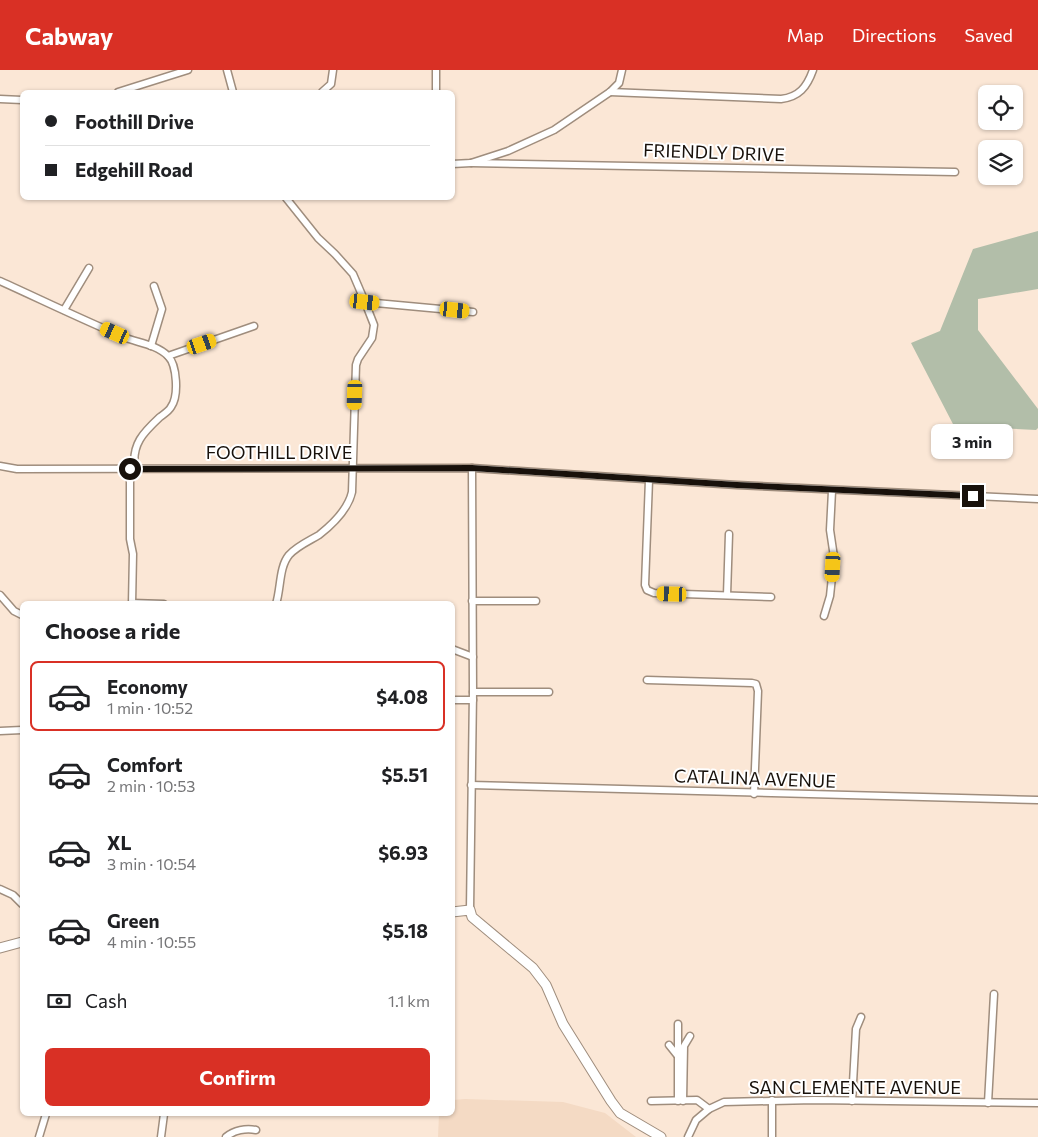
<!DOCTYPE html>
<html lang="en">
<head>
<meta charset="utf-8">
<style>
  body { margin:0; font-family:Commissioner,sans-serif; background:#f6f6f6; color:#202124; height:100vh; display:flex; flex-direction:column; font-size:19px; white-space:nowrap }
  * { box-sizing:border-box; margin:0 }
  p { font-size:16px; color:#757577 }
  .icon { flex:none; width:28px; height:28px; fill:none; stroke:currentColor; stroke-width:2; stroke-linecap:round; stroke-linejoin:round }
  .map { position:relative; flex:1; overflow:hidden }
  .panel { position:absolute; left:20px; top:531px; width:435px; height:515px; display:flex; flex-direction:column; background:#fff; border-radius:8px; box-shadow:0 1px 4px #0004 }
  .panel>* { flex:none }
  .guide { position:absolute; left:20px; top:20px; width:435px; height:110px; border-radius:8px; box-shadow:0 1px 4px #0004; display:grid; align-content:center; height:110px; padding:0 25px; background:#fff }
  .fabs { position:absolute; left:978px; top:15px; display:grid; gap:10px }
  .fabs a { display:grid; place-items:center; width:45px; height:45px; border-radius:8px; background:#fff; box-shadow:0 1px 4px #0004; font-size:25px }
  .end { position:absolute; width:22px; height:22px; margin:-11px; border:6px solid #18110b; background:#fff; box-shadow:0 0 0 2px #fff }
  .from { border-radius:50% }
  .bubble { position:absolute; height:35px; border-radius:8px; background:#fff; box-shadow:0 1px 4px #0004; font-size:16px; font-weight:700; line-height:35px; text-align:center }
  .car { position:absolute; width:15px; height:30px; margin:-15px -8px; border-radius:6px; box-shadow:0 0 4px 1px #0007; background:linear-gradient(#f5c518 24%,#345 0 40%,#f5c518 0 76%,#345 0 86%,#f5c518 0) }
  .guide b { display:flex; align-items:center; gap:18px; height:48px; font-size:19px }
  .guide b+b { border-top:1px solid #e0e0e0 }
  .guide i { width:12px; height:12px; background:#202124 }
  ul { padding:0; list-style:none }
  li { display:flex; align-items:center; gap:15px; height:70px; margin:0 10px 8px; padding:0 15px; border:2px solid transparent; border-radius:8px }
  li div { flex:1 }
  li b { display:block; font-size:19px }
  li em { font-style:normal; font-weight:700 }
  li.on { border-color:#d93025 }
  li>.icon { width:45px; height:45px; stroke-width:1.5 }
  h2 { padding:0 25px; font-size:22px; line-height:60px }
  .pay { display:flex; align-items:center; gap:12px; height:55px; padding:0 25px; font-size:19px }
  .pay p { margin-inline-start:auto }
  .primary-button { display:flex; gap:10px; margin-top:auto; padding:10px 25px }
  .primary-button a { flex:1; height:58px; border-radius:8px; background:#d93025; color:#fff; font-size:20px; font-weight:700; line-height:58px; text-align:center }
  header { display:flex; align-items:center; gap:30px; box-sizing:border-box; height:70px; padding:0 25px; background:#d93025; color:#fff }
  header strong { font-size:24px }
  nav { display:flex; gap:28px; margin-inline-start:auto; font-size:18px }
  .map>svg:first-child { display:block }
  .built { fill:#f4dac4 }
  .green { fill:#b2bea9 }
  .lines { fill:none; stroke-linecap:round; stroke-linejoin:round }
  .minor-casing { stroke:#9f8d7d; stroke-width:9 }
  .major-casing { stroke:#9f8d7d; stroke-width:11 }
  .minor { stroke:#fff; stroke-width:6 }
  .major { stroke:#fff; stroke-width:9 }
  .route { stroke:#18110b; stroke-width:6 }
  .labels { text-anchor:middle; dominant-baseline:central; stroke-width:4; stroke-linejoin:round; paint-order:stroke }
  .street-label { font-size:18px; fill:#18110b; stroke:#fff }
</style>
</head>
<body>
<header>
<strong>Cabway</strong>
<nav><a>Map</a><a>Directions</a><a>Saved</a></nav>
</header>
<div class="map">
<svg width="1038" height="1067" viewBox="0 0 1038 1067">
  <rect width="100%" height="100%" fill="#fbe7d6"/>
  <!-- built -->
  <polygon class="built" points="465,1029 563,1032 605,1043 636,1067 438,1067 439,1044 452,1044 453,1030"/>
  <!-- green -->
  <polygon class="green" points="1038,161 1038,219 978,229 978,260 1038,339 1038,358 1036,360 954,356 911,273 940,261 973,179"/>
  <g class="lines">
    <!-- minor casing -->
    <g class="minor-casing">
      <g id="minor">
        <polyline points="227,0 233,22"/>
        <polyline points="436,0 436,22"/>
        <polyline points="118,22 188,0"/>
        <polyline points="322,22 331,14 333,0"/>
        <path d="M610,22l171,7c18,-2 26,-12 32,-29"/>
        <polyline points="0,29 22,30"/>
        <polyline points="471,93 955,102"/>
        <polyline points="452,94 471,93 508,81 554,60 610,22 619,13 622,0"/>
        <path d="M0,211c42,19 83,39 126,57 14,5 31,7 42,18 9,9 11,40 3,51 -2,4 -7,7 -11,10 -16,15 -29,27 -25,52"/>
        <polyline points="365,232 473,242"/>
        <polyline points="64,240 89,198"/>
        <polyline points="151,276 162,239 154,216"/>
        <polyline points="168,286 254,256"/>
        <polyline points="0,396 17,399 472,398 737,415 1038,429"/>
        <polyline points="130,399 130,469 133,484 132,534"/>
        <polyline points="649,410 645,515 647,520 654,523 771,527"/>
        <polyline points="0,525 14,541 22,545"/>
        <polyline points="727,525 729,464"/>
        <polyline points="472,531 536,531"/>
        <polyline points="132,533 164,534"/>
        <path d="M276,534c5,-16 3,-37 13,-49 8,-9 20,-14 30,-20 14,-11 29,-25 33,-43l4,-127 2,-6 14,-21 2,-13 -9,-23 -12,-28 -18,-20 -17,-16 -32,-40"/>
        <polyline points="824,546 830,526 832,507 834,487 830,460 832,421"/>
        <polyline points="452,579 473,587"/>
        <polyline points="647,610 752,613 756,614 758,621 754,724"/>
        <polyline points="473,622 549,622"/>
        <polyline points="452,630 473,630"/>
        <polyline points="0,661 22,660"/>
        <polyline points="471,715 1038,730"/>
        <polyline points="0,819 13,825 22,834"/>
        <polyline points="470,840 473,622 472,398"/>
        <polyline points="678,954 678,1031"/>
        <polyline points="669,975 677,985"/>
        <polyline points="651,1031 697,1030 709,1039"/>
        <polyline points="683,1031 684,976 690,966"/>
        <polyline points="852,1031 856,959 861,947"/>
        <polyline points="988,1033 994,924"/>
        <polyline points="39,1067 46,1044"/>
        <polyline points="161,1067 164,1044"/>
        <path d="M226,1067c8,-7 20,-9 30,-7"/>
        <polyline points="688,1067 696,1050 709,1039 724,1032 814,1030 1038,1033"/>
        <polyline points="772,1067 772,1030"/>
      </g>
    </g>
    <!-- major casing -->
    <g class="major-casing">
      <g id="major">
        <polyline points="452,842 470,840 472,847 533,898 546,915 563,954 611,1031 620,1043 661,1067"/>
        <polyline points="0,878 22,872"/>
      </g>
    </g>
    <!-- minor -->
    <use href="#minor" class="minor"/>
    <!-- major -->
    <use href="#major" class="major"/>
  </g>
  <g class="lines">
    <!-- route -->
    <polyline class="route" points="130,399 472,398 737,415 973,426"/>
  </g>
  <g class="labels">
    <!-- street labels -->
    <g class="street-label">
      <text transform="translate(714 82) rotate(2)">FRIENDLY DRIVE</text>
      <text x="279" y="382">FOOTHILL DRIVE</text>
      <text transform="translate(755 708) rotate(2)">CATALINA AVENUE</text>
      <text x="855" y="1017">SAN CLEMENTE AVENUE</text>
    </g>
  </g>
</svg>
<div class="fabs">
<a><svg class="icon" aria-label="locate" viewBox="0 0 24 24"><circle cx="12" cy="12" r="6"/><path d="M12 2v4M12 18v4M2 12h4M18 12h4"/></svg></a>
<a><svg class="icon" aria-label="layers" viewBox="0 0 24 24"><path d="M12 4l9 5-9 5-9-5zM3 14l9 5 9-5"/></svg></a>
</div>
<i class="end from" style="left:130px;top:399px"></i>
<i class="end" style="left:973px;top:426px"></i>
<div class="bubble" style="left:931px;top:354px;width:82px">3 min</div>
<i class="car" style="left:365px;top:232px;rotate:96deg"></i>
<i class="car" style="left:455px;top:240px;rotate:96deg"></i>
<i class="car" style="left:115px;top:263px;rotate:294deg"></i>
<i class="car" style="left:202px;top:274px;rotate:71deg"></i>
<i class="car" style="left:355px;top:325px;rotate:182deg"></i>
<i class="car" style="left:833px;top:497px;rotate:183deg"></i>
<i class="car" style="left:672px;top:524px;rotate:272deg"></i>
<div class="guide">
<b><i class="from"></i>Foothill Drive</b>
<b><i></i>Edgehill Road</b>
</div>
<section class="panel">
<h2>Choose a ride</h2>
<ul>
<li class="on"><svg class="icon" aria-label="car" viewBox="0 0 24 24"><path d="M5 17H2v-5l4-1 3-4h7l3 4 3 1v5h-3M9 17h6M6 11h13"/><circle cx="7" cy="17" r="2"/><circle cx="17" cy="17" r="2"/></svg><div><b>Economy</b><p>1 min · 10:52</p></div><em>$4.08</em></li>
<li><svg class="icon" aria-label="car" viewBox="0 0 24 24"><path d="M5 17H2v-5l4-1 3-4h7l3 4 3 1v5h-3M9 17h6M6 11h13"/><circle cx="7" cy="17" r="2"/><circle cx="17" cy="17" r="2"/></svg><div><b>Comfort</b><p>2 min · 10:53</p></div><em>$5.51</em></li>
<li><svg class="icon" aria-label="car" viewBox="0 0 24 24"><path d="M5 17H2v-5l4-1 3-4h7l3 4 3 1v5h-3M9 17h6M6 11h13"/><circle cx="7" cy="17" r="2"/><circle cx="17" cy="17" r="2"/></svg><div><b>XL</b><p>3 min · 10:54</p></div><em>$6.93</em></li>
<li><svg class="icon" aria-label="car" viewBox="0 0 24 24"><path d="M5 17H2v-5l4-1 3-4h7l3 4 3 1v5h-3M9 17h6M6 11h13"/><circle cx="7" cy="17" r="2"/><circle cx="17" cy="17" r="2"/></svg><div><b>Green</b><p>4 min · 10:55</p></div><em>$5.18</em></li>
</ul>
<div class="pay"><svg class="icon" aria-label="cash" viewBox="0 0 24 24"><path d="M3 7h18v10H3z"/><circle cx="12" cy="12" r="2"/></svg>Cash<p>1.1 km</p></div>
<div class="primary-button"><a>Confirm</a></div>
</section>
</div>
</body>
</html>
